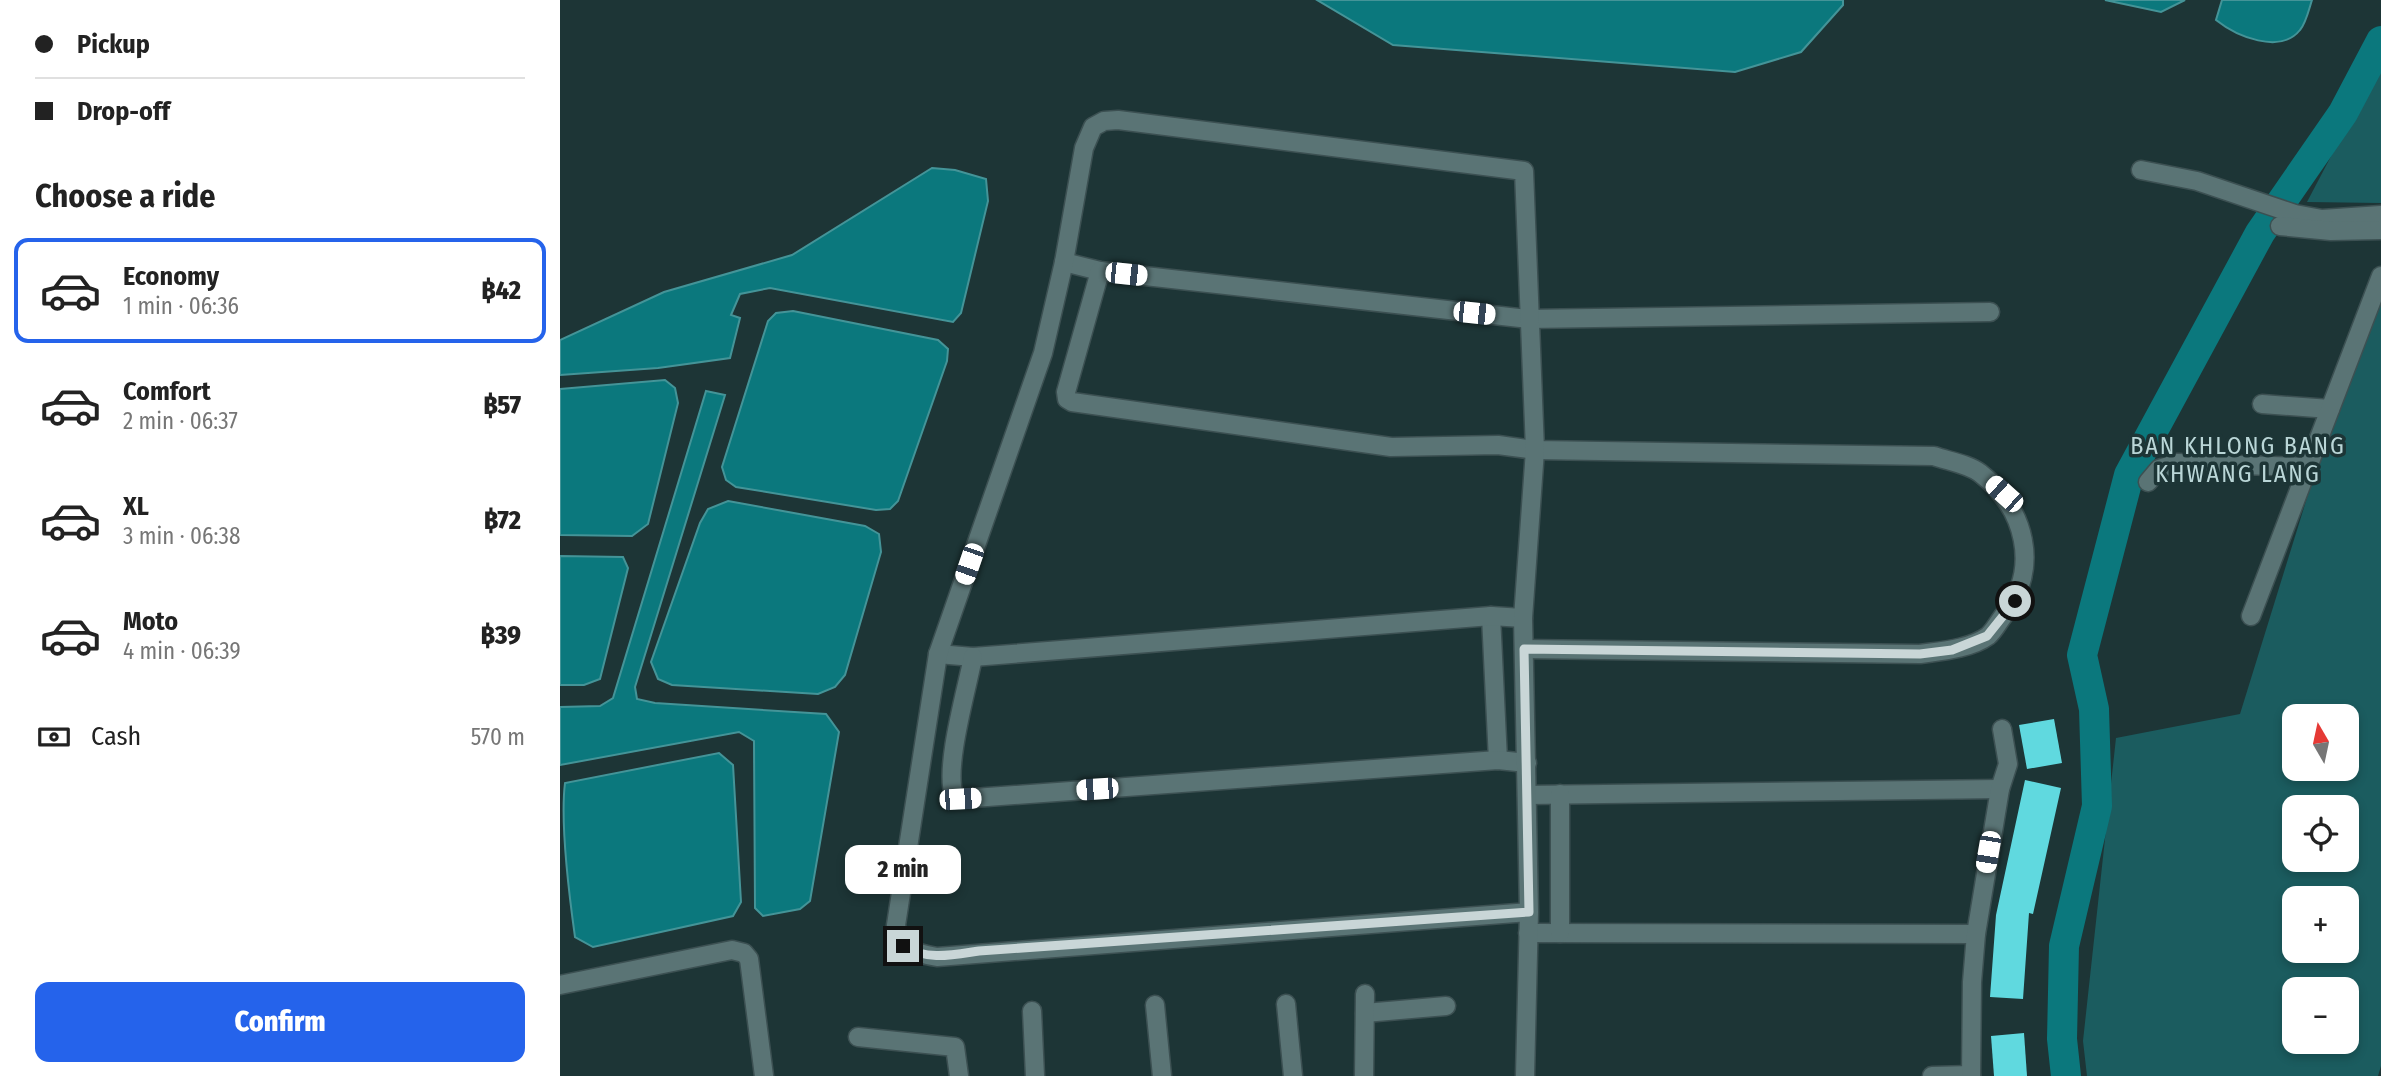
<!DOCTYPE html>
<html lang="en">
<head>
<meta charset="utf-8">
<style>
  body { margin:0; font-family:"Fira Sans Condensed",sans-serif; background:#f2f2f2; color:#222; height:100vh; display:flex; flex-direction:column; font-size:26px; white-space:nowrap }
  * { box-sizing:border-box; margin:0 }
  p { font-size:23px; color:#767676 }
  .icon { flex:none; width:38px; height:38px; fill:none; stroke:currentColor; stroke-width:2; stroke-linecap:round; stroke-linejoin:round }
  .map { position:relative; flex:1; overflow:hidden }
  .details { display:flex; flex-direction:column; background:#fff; width:560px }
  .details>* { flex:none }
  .guide { display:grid; align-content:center; height:154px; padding:0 35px; background:#fff }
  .needle { width:46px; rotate:351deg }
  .controls { position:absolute; left:1722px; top:704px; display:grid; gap:14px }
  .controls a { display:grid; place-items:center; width:77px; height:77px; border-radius:14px; background:#fff; box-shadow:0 4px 10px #0003; font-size:35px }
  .end { position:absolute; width:32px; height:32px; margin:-16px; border:9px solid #c9d6d7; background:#111; box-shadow:0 0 0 4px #111 }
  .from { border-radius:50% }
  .bubble { position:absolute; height:49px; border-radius:14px; background:#fff; box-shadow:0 4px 10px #0003; font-size:23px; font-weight:800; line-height:49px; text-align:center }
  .car { position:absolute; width:21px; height:42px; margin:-21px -10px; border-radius:9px; box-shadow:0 0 5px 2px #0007; background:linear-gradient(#fff 24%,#345 0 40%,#fff 0 76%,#345 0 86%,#fff 0) }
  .guide b { display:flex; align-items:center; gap:24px; height:66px; font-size:26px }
  .guide b+b { border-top:2px solid #e0e0e0 }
  .guide i { width:18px; height:18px; background:#222 }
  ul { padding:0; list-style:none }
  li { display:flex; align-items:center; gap:21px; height:105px; margin:0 14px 10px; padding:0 21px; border:4px solid transparent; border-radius:14px }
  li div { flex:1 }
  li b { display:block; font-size:26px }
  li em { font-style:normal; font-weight:800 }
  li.current { border-color:#2563eb }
  li>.icon { width:63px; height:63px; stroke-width:1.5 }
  h2 { padding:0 35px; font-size:32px; line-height:84px }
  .pay { display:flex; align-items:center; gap:18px; height:77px; padding:0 35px; font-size:26px }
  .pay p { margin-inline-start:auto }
  .action { display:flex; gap:14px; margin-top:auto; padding:14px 35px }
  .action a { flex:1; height:80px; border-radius:14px; background:#2563eb; color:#fff; font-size:28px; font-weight:800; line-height:80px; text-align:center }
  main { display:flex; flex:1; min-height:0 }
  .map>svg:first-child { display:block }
  .green { fill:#1b5c5f; fill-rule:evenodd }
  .water { fill:#0b787d; stroke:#449498; stroke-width:2 }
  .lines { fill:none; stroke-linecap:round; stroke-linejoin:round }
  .river { stroke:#0b787d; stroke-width:30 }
  .building { fill:#60d9df }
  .minor-casing { stroke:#3c5052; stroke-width:21 }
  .minor { stroke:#5a7475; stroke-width:18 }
  .route { stroke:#c9d6d7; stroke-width:9 }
  .labels { text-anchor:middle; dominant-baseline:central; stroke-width:7; stroke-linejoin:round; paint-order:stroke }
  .quarter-label { font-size:24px; letter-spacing:2px; fill:#bad6d7; stroke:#1d3536 }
</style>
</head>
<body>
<main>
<section class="details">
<div class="guide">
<b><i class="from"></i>Pickup</b>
<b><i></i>Drop-off</b>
</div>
<h2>Choose a ride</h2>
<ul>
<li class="current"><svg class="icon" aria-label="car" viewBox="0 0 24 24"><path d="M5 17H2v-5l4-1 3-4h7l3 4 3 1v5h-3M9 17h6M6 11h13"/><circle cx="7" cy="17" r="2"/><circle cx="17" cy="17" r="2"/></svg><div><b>Economy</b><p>1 min · 06:36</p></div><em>฿42</em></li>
<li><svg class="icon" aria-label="car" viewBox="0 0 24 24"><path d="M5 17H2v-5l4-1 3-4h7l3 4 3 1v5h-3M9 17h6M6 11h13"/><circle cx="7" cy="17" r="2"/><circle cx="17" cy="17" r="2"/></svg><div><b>Comfort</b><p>2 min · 06:37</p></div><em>฿57</em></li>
<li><svg class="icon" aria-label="car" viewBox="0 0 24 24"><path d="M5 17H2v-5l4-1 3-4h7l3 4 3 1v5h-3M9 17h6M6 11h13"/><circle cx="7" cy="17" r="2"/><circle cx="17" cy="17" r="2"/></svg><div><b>XL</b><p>3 min · 06:38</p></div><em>฿72</em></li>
<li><svg class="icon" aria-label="car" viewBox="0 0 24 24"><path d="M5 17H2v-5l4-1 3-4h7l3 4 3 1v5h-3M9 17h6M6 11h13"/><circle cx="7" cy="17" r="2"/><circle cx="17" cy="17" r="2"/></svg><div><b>Moto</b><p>4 min · 06:39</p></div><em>฿39</em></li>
</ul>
<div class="pay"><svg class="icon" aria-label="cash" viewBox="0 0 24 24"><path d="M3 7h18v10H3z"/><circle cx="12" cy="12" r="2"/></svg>Cash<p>570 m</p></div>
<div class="action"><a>Confirm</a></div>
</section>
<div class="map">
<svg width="1821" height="1076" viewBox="0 0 1821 1076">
  <rect width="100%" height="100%" fill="#1d3536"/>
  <!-- green -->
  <g class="green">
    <polygon points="1821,61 1821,203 1747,202"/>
    <path d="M1821,278v788l-3,10h-291l-4,-35 33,-303 124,-24 75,-242zM1734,716h53v52h-53zM1734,807h53v52h-53zM1734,898h53v52h-53zM1734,989h53v52h-53z"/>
  </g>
  <!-- water -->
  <g class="water">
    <polygon points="757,0 1283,0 1283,5 1241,52 1175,72 833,45"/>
    <polygon points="1545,0 1625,0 1601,12"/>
    <path d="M1662,0h90c-3,9 -6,23 -12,30 -20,25 -64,6 -84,-10z"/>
    <polygon points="372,168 395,170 426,179 428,201 401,313 393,322 210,288 180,294 171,315 180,318 170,358 98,368 0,375 0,340 104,292 232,255"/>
    <polygon points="233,311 378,340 388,349 387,361 338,501 330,509 316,510 176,487 166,480 162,467 208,321 216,313"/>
    <polygon points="105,380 115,388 118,403 88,524 72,536 0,535 0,389"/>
    <polygon points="146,391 165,395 75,687 77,699 95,703 266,714 279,732 250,901 240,909 203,916 195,908 194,741 179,732 0,765 0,707 40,706 53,698"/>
    <polygon points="168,501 305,526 319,534 321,552 285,675 275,687 258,694 112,685 98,679 91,662 140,523 148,509"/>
    <polygon points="0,556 63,557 68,568 40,679 24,685 0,685"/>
    <path d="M159,753l14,12 8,137 -8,14 -140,31 -18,-10c-6,-43 -15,-114 -10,-154z"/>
  </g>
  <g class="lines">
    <!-- river -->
    <polyline class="river" points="1506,1076 1502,1039 1504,946 1537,806 1534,709 1522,655 1569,475 1700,233 1783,113 1821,41"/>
  </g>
  <!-- building -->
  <g class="building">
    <polygon points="1494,719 1502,763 1467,769 1459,725"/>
    <polygon points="1465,780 1501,788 1473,914 1469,913 1463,999 1430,997 1436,915"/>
    <polygon points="1464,1033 1467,1076 1434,1076 1431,1036"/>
  </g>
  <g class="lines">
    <!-- minor casing -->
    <g class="minor-casing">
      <g id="minor">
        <polyline points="1581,170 1637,181 1735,214 1762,219 1821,215"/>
        <polyline points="1720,226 1771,231 1821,230"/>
        <polyline points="504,262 540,271 968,319 1430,312"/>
        <path d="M540,271l-34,121 1,7 5,3 319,45 107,-2 37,5 399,6c14,5 34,8 46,17 45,35 61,95 24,142 -5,6 -10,16 -16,21 -18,13 -47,15 -68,18l-396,-5"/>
        <polyline points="1702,404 1770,409"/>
        <polyline points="1588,482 1599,469 1617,463 1747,467"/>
        <polyline points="931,616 938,760"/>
        <polyline points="1691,616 1821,276"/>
        <polyline points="378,654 413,657 931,616 963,618"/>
        <path d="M413,657c-6,32 -29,110 -19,138l6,4 538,-39 29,3"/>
        <polyline points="967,795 1440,789"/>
        <polyline points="968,933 1416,934"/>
        <polyline points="1000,933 1000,794"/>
        <polyline points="0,985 172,950 184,953 189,959 204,1076"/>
        <polyline points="726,1004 733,1076"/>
        <polyline points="595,1005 602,1076"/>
        <polyline points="472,1011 475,1076"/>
        <polyline points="805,1013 886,1006"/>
        <polyline points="298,1037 395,1047 399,1076"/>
        <polyline points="804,1076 805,994"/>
        <path d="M965,1076l4,-164 -6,-294 12,-168 -11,-279 -406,-51 -14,1 -11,6 -9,21 -20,114 -21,91 -105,301 -42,271c3,25 19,28 41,32l592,-45"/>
        <polyline points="1372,1076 1411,1075"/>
        <polyline points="1411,1076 1412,982 1416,934 1440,789 1448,764 1442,729"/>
      </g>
    </g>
    <!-- minor -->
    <use href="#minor" class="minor"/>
  </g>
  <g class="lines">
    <!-- route -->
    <path class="route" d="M343,946c25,15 49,9 76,5l550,-39 -5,-263 396,5 32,-4 35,-14 28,-35"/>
  </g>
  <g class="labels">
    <!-- quarter labels -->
    <g class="quarter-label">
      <text x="1678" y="446">BAN KHLONG BANG<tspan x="1678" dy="28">KHWANG LANG</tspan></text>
    </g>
  </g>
</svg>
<div class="controls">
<a><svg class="needle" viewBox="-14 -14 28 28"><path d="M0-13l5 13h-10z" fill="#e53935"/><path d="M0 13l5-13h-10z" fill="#767676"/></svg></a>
<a><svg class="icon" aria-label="locate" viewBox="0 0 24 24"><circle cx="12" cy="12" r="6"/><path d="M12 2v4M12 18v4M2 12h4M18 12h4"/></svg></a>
<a>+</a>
<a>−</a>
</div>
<i class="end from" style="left:1455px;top:601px"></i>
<i class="end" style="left:343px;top:946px"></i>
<div class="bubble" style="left:285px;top:845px;width:116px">2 min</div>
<i class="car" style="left:566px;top:274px;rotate:96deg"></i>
<i class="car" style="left:914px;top:313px;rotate:96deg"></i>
<i class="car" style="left:1444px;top:494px;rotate:312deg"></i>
<i class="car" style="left:409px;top:564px;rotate:199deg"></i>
<i class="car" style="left:537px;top:789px;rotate:266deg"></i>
<i class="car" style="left:400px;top:799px;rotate:87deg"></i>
<i class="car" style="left:1428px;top:852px;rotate:190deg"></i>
</div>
</main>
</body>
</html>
